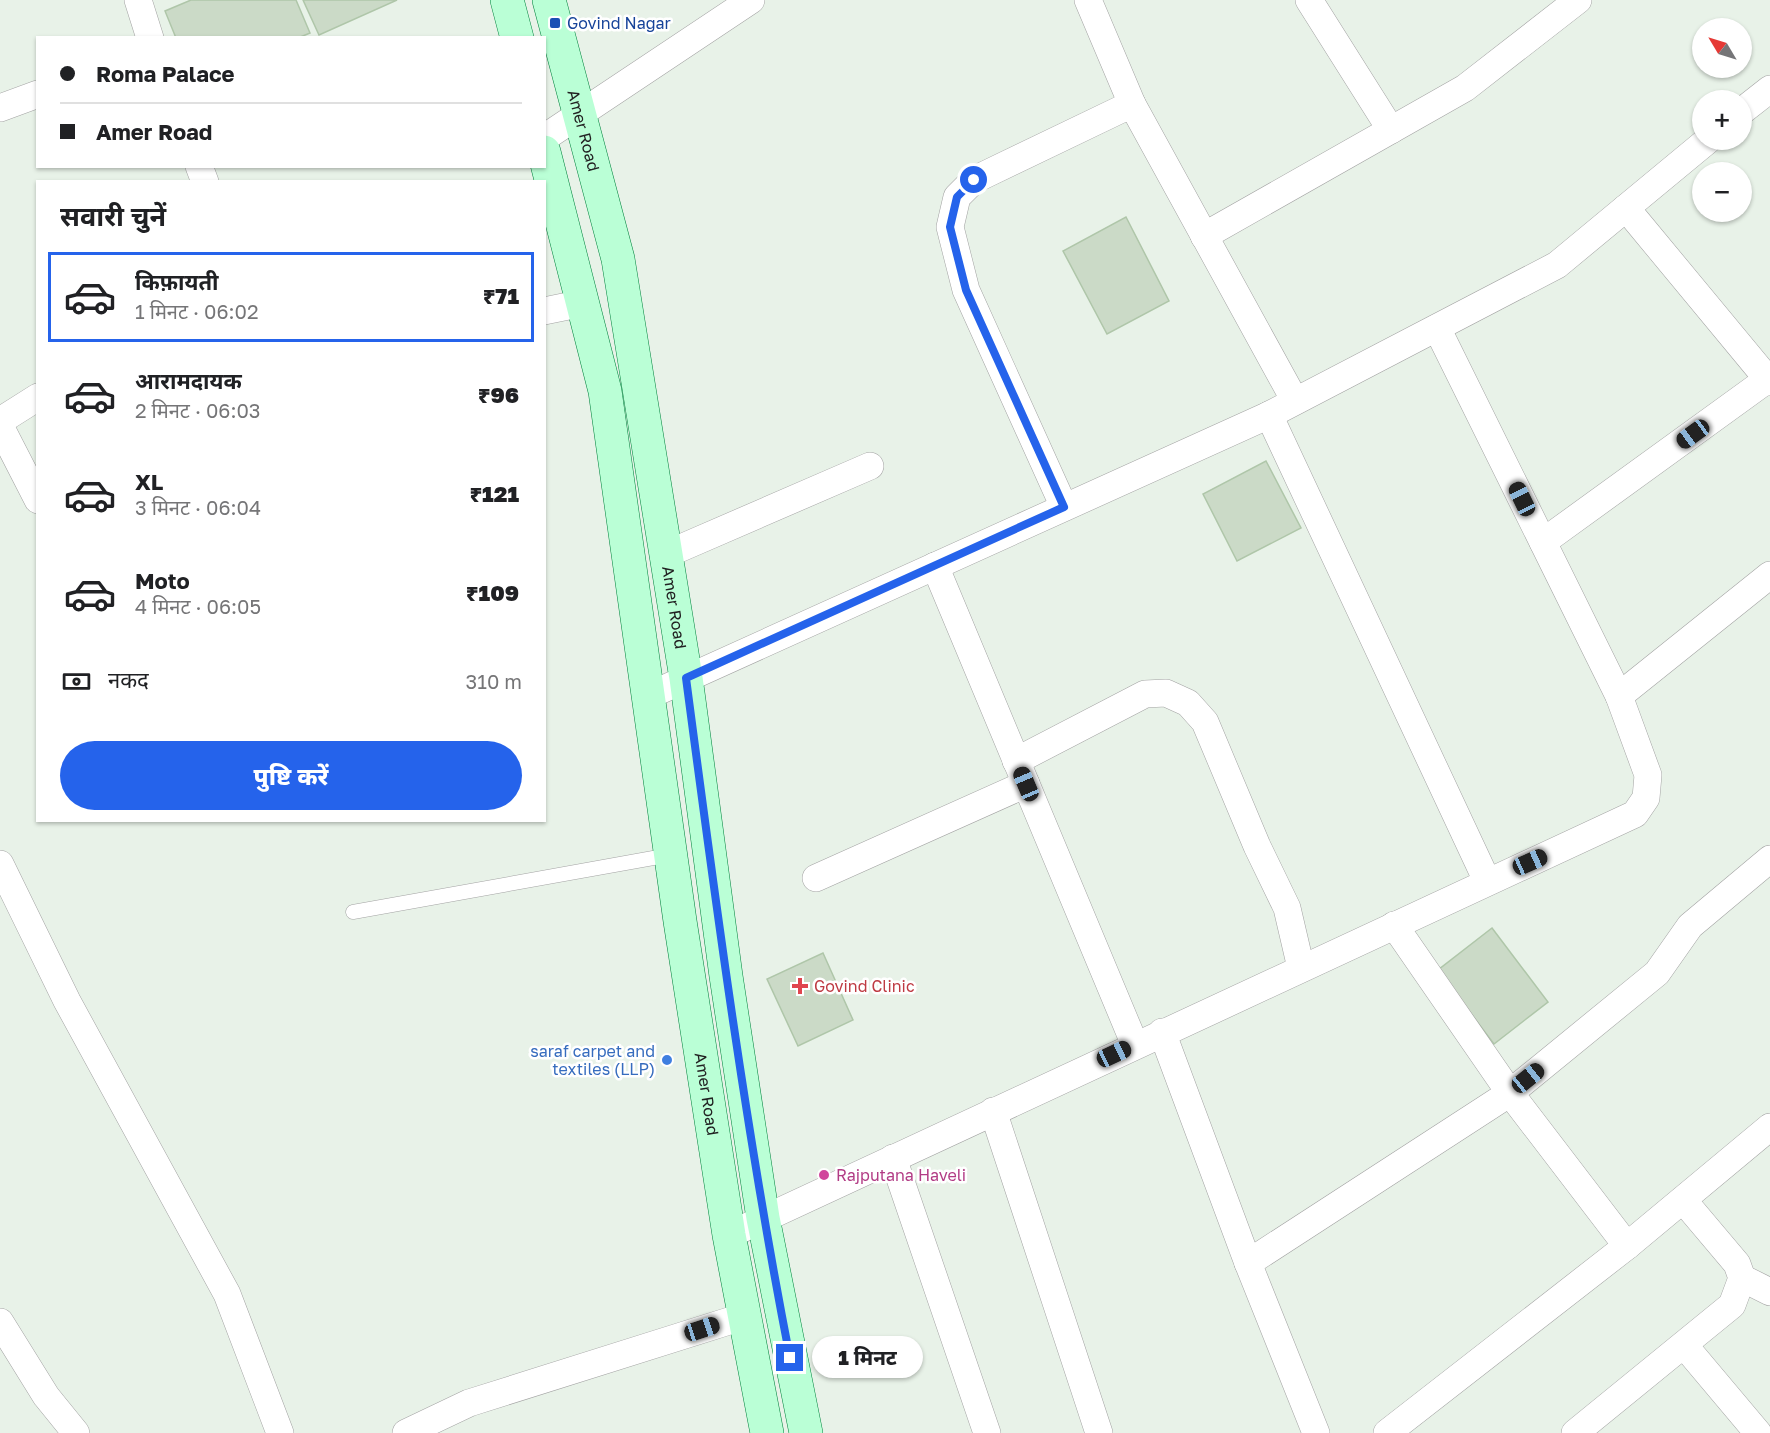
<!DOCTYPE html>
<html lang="hi">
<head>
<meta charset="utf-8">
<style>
  body { margin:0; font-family:"Golos Text","Noto Sans Devanagari",sans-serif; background:#f2f2f2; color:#202124; height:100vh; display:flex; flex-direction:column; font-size:22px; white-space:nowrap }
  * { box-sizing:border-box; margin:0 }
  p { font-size:20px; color:#757577 }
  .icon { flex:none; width:33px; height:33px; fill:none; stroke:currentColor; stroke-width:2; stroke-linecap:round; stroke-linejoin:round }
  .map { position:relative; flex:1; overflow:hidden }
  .sheet { position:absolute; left:36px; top:180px; width:510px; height:642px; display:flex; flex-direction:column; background:#fff; border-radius:0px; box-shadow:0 2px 4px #0004 }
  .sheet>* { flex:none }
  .top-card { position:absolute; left:36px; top:36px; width:510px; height:132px; border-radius:0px; box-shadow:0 2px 4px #0004; display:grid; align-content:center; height:132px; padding:0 24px; background:#fff }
  .needle { width:39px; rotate:308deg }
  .tools { position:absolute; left:1692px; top:18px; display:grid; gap:12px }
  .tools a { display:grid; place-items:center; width:60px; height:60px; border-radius:50%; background:#fff; box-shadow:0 2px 4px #0004; font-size:30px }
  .end { position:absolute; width:27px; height:27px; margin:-14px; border:8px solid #2563eb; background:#fff; box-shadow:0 0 0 3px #fff }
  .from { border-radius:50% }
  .bubble { position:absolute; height:42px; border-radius:21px; background:#fff; box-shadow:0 2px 4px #0004; font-size:20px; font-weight:800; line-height:42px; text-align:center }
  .car { position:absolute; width:18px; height:36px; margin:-18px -9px; border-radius:8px; box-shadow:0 0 4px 2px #0007; background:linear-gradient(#222 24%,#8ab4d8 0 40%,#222 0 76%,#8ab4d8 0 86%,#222 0) }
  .top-card b { display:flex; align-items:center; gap:21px; height:57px; font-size:22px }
  .top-card b+b { border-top:2px solid #e0e0e0 }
  .top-card i { width:15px; height:15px; background:#202124 }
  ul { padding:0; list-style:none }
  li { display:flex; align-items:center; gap:18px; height:90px; margin:0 12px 9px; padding:0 12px; border:3px solid transparent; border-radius:0px }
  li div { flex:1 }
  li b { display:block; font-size:22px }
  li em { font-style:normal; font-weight:800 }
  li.current { border-color:#2563eb }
  li>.icon { width:54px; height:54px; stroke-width:1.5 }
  h2 { padding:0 24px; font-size:27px; line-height:72px }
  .pay { display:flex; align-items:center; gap:15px; height:66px; padding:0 24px; font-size:22px }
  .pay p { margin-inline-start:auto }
  .action { display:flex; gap:12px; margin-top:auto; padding:12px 24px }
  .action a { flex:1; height:69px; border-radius:36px; background:#2563eb; color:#fff; font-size:24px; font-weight:800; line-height:69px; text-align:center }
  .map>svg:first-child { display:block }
  .building { fill:#cbdac7; stroke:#afc6a9; stroke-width:1.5 }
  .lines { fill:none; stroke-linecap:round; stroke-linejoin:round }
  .service-casing { stroke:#a3a3a3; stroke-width:15 }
  .minor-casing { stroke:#a3a3a3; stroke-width:28 }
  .secondary-casing { stroke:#00813c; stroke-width:34 }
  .service { stroke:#fff; stroke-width:14 }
  .minor { stroke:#fff; stroke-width:27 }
  .secondary { stroke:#baffd6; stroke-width:33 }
  .route { stroke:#2563eb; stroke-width:8 }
  .transit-dot { fill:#1a4fb4; stroke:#fff; stroke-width:2 }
  .health-dot { fill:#e0444e; stroke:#fff; stroke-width:2 }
  .shop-dot { fill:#3f7fe0; stroke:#fff; stroke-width:2 }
  .hotel-dot { fill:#d1479c; stroke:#fff; stroke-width:2 }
  .labels { text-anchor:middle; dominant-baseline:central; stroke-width:5; stroke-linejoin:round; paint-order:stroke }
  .transit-label { font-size:16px; fill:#164399; stroke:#fff; text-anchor:start }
  .street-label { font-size:16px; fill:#222; stroke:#fff }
  .health-label { font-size:16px; fill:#be3a42; stroke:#fff; text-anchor:start }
  .shop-label { font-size:16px; fill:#366cbe; stroke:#fff; text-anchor:end }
  .hotel-label { font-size:16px; fill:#b23c85; stroke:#fff; text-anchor:start }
</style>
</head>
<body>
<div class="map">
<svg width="1770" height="1433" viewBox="0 0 1770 1433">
  <rect width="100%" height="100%" fill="#e8f2e8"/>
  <!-- building -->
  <g class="building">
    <polygon points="191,0 296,0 310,33 298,38 176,38 165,11"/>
    <polygon points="303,0 397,0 319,35"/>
    <polygon points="1126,217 1169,301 1107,334 1063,251"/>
    <polygon points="1266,461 1301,528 1237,561 1203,494"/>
    <polygon points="1492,928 1548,1002 1494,1044 1438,970"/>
    <polygon points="823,953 853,1020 798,1046 767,979"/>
  </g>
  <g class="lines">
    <!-- service casing -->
    <g class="service-casing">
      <polyline id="service" points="353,912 670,855"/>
    </g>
    <!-- minor casing -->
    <g class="minor-casing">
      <g id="minor">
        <polyline points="138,0 150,38"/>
        <polyline points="1088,0 1132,104"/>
        <polyline points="1309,0 1391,130"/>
        <polyline points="0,108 38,94"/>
        <polyline points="1742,111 1770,89"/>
        <polyline points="544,138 751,0"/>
        <polyline points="199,166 205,182"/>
        <polyline points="1626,208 1770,382"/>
        <polyline points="1204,236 1465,88 1578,0"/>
        <polyline points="544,311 583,303"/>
        <polyline points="1437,328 1619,696"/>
        <polyline points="1269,415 1487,881"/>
        <polyline points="0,421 38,397"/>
        <polyline points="0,426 38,500"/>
        <polyline points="1064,507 966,290 950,227 957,197 974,180 1132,104 1295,401"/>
        <polyline points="1543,542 1768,379"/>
        <polyline points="667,554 870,466"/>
        <polyline points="935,566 1135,1045"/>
        <polyline points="648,696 1269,415 1557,265 1708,140"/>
        <polyline points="1016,761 1145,694 1166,693 1188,703 1205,722 1257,846 1287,908 1301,968"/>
        <polyline points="0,864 67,1001 227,1294 280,1433"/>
        <polyline points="816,878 1026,784"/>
        <polyline points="1394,925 1510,1093 1627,1246"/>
        <polyline points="1162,1032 1248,1263 1510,1093 1657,973 1690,926 1770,859"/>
        <polyline points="993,1111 1099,1433"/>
        <polyline points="893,1158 987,1433"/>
        <polyline points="729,1235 1635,814 1646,798 1648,775 1619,696 1770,575"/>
        <polyline points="1248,1263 1316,1433"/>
        <polyline points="1742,1278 1770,1292"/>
        <polyline points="0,1322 46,1396 76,1433"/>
        <polyline points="1684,1345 1758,1433"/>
        <polyline points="406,1433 469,1403 745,1316"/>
        <polyline points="1387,1433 1627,1246 1770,1127"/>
        <polyline points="1575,1433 1732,1305 1742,1278 1737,1264 1683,1200"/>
      </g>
    </g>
    <!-- secondary casing -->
    <g class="secondary-casing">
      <g id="secondary">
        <polyline points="507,0 517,38"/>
        <path id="s1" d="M549,0l69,259 68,419 40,298 37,242 43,215"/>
        <path id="s2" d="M544,152l61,239 75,530 49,314 38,198"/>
      </g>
    </g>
    <!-- service -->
    <use href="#service" class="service"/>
    <!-- minor -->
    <use href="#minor" class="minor"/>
    <!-- secondary -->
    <use href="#secondary" class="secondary"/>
  </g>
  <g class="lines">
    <!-- route -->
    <path class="route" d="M790,1358c-44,-225 -74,-452 -104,-680l378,-171 -98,-217 -16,-63 7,-30 17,-17"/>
  </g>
  <!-- markers -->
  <rect class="transit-dot" x="549" y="17" width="12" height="12" rx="3"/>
  <path class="health-dot" d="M797 977h6v6h6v6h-6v6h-6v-6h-6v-6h6z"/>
  <circle class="shop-dot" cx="667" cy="1060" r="6"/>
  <circle class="hotel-dot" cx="824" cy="1175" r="6"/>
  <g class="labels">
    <!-- transit labels -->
    <g class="transit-label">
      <text x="567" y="23">Govind Nagar</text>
    </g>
    <!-- street labels -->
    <g class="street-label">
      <text stroke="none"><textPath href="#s1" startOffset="135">Amer Road</textPath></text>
      <text stroke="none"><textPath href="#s1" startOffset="621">Amer Road</textPath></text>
      <text stroke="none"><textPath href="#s2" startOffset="957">Amer Road</textPath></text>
    </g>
    <!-- health labels -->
    <g class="health-label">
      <text x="814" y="986">Govind Clinic</text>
    </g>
    <!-- shop labels -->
    <g class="shop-label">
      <text x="655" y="1051">saraf carpet and<tspan x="655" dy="18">textiles (LLP)</tspan></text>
    </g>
    <!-- hotel labels -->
    <g class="hotel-label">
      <text x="836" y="1175">Rajputana Haveli</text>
    </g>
  </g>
</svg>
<div class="tools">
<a><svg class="needle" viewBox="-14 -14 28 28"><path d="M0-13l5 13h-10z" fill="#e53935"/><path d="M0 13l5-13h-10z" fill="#757577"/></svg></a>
<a>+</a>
<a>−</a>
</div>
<i class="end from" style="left:974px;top:180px"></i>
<i class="end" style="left:790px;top:1358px"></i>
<div class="bubble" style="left:812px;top:1336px;width:111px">1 मिनट</div>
<i class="car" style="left:1693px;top:434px;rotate:234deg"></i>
<i class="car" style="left:1522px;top:499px;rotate:334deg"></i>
<i class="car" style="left:1026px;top:784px;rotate:337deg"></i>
<i class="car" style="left:1530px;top:862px;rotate:66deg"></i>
<i class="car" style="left:1114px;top:1054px;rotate:65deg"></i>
<i class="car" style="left:1528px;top:1078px;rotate:51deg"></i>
<i class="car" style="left:702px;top:1329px;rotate:72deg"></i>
<div class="top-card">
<b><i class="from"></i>Roma Palace</b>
<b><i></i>Amer Road</b>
</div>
<section class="sheet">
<h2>सवारी चुनें</h2>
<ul>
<li class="current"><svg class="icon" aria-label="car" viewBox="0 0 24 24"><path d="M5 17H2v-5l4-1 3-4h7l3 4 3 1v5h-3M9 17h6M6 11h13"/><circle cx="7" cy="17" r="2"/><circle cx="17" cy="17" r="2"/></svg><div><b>किफ़ायती</b><p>1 मिनट · 06:02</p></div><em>₹71</em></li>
<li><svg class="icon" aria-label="car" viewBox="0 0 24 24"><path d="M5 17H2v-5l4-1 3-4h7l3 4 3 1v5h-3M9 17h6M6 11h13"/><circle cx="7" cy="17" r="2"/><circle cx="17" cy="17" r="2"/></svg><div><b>आरामदायक</b><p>2 मिनट · 06:03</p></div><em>₹96</em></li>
<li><svg class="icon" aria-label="car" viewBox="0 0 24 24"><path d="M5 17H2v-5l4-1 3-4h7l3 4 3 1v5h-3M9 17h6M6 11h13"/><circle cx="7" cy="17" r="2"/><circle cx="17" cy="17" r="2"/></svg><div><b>XL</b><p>3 मिनट · 06:04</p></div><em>₹121</em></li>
<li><svg class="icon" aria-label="car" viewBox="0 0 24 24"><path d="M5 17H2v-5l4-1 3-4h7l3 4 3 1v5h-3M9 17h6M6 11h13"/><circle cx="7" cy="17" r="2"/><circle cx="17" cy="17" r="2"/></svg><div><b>Moto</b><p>4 मिनट · 06:05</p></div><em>₹109</em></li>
</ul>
<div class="pay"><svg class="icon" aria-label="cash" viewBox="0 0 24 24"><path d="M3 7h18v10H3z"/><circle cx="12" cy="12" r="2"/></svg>नकद<p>310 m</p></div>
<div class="action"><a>पुष्टि करें</a></div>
</section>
</div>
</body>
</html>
